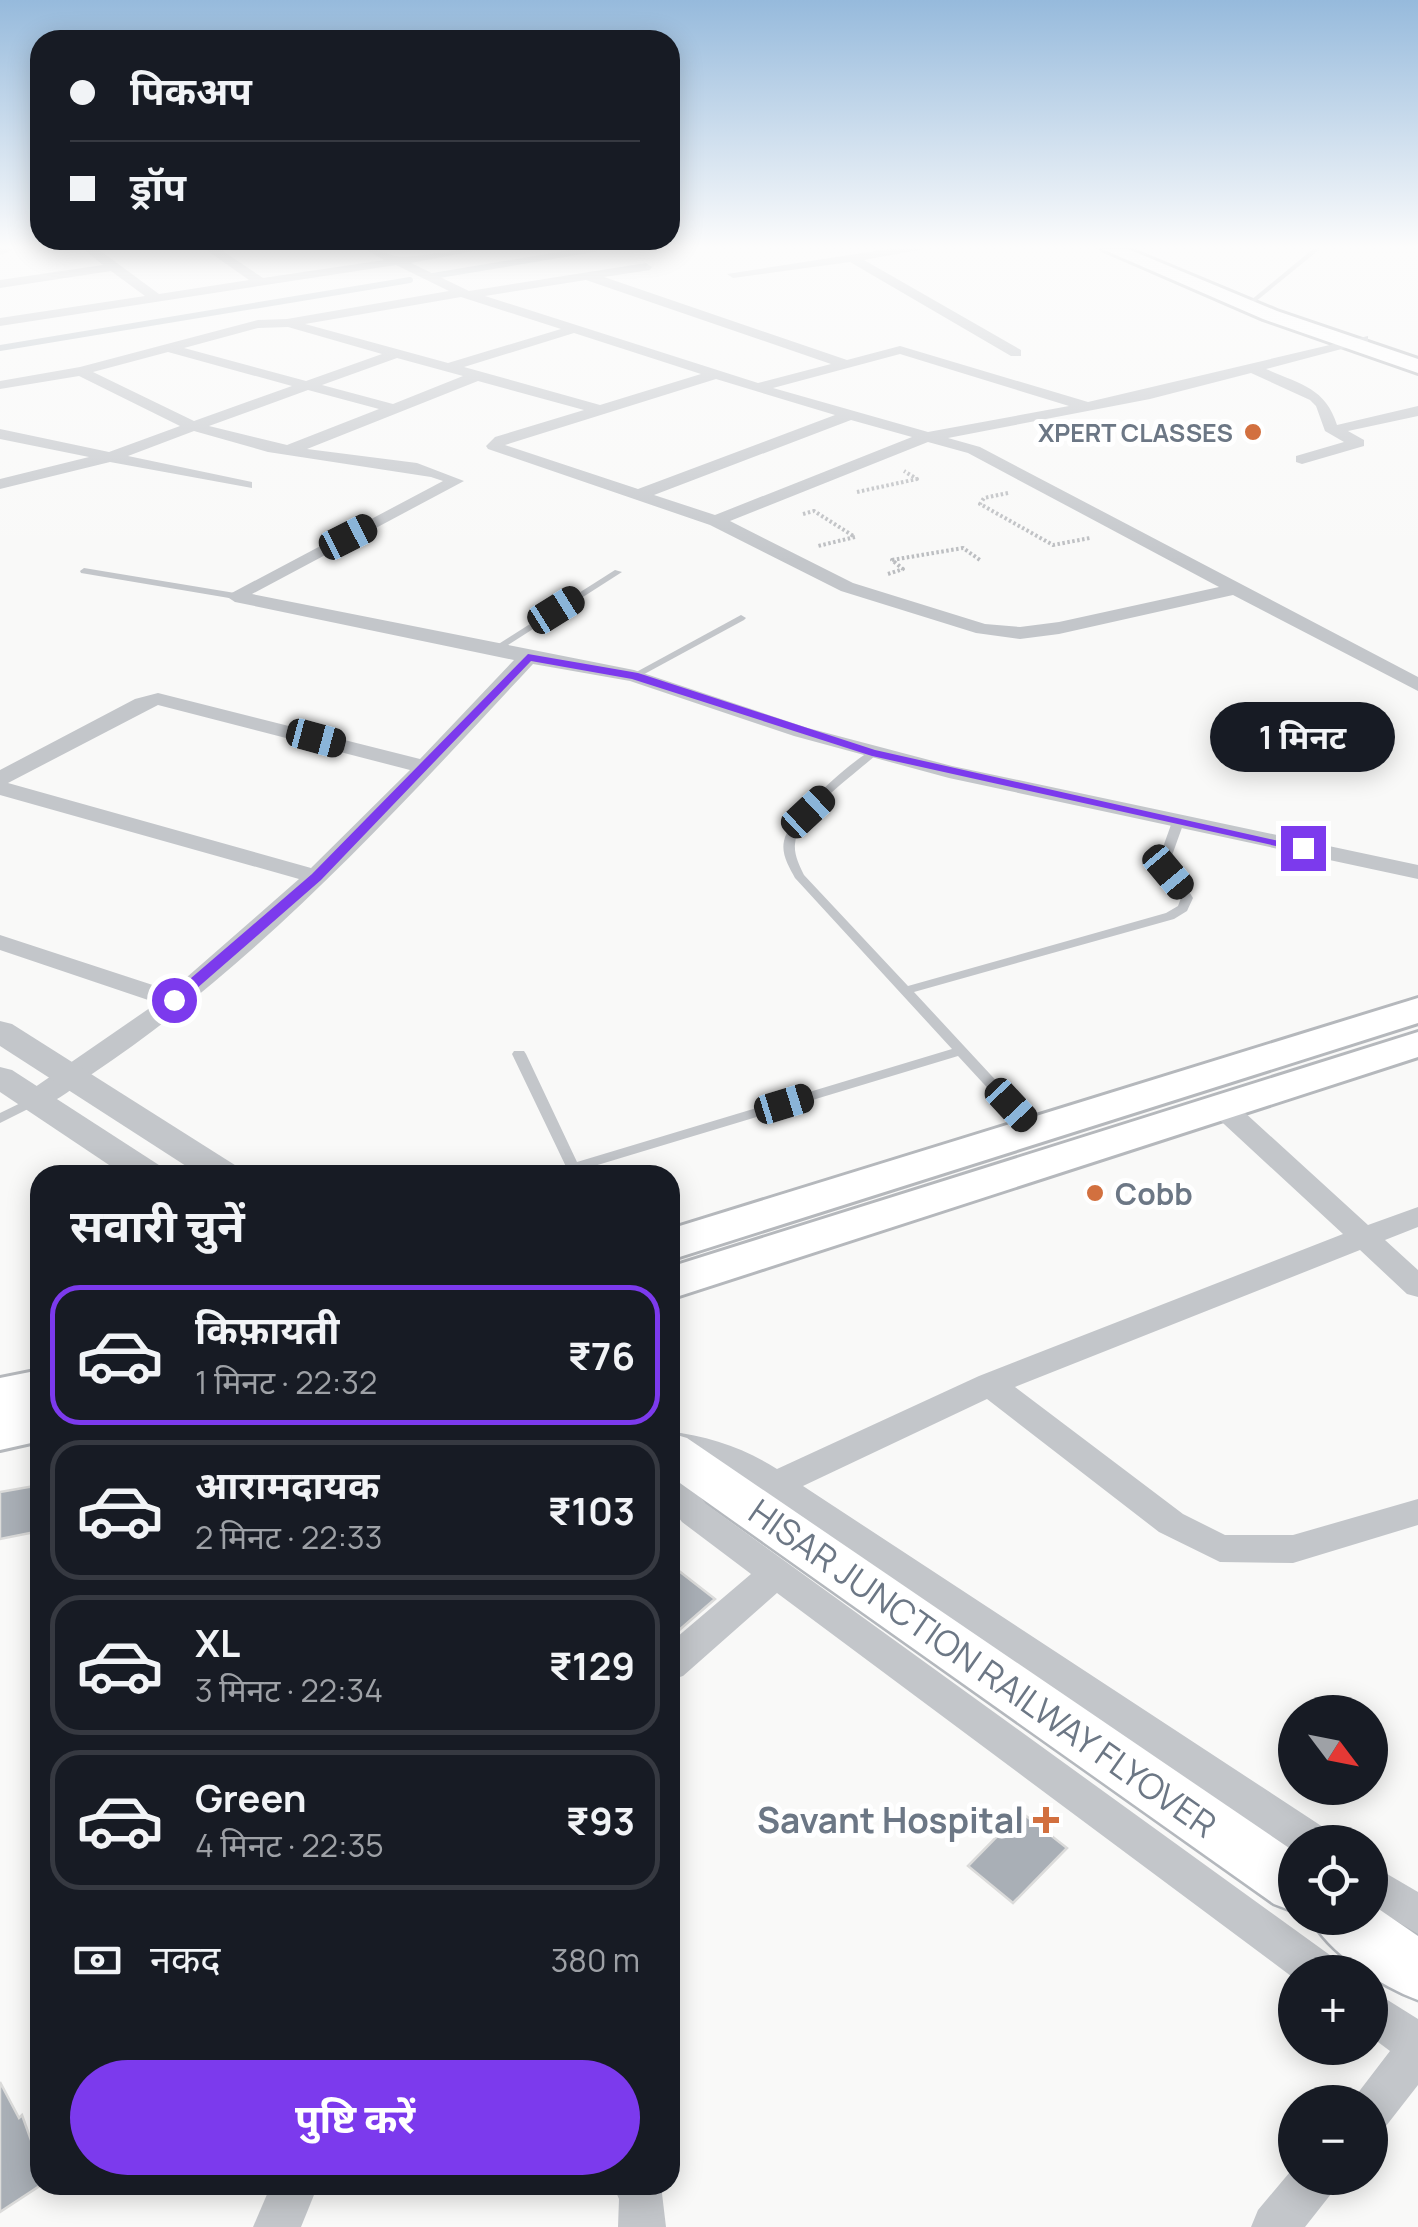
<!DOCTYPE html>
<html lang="hi">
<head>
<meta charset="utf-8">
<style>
  body { margin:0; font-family:Manrope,"Noto Sans Devanagari",sans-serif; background:#242831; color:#f1f3f6; height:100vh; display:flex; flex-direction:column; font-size:38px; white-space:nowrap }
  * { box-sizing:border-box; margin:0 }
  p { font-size:32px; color:#9ea1a6 }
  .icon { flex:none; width:55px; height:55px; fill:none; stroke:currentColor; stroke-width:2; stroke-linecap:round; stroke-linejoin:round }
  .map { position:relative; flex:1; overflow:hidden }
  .drawer { position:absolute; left:30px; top:1165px; width:650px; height:1030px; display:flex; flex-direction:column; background:#171b24; border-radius:30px; box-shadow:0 5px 25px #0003 }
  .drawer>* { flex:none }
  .top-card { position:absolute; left:30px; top:30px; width:650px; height:220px; border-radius:30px; box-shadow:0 5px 25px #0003; display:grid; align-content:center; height:220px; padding:0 40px; background:#171b24 }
  .needle { width:65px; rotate:122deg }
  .buttons { position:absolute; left:1278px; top:1695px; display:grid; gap:20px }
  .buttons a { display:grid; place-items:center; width:110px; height:110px; border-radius:50%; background:#171b24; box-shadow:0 5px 25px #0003; font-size:50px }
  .end { position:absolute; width:45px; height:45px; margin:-22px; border:12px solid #7c3aed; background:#fff; box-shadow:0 0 0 5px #fff }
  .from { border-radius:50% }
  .bubble { position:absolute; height:70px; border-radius:35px; background:#171b24; box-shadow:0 5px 25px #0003; font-size:32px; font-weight:700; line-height:70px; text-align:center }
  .car { position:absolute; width:30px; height:60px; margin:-30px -15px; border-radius:12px; box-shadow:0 0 8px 2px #0007; background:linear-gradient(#222 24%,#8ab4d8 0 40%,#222 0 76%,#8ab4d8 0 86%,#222 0) }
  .top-card b { display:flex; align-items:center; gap:35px; height:95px; font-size:38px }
  .top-card b+b { border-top:2px solid #363941 }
  .top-card i { width:25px; height:25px; background:#f1f3f6 }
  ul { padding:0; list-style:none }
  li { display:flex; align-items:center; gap:30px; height:140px; margin:0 20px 15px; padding:0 20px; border:5px solid #363941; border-radius:30px }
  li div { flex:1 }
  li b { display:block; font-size:38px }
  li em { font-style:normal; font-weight:700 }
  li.on { border-color:#7c3aed }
  li>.icon { width:90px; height:90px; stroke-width:1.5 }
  h2 { padding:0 40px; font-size:45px; line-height:120px }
  .pay { display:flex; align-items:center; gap:25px; height:110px; padding:0 40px; font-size:38px }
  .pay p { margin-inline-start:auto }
  .primary-button { display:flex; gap:20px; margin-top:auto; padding:20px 40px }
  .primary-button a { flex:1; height:115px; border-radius:60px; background:#7c3aed; color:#fff; font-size:40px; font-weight:700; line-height:115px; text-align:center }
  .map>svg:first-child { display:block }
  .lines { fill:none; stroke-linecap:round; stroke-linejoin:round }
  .stream { stroke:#bbc3c9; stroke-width:6 }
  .building { fill:#a9afb6; stroke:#dbdbda; stroke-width:2.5 }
  .secondary-casing { stroke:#b4b8bd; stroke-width:5 }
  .primary-casing { stroke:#b5b8bc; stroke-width:6 }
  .path { stroke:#bbbdc0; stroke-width:4; stroke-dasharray:2.5 2.5; stroke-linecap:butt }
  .service { fill:#c3c6ca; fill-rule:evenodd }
  .minor { fill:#c3c6ca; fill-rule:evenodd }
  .tertiary { fill:#c3c6ca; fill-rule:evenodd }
  .secondary { fill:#fff; fill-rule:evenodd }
  .primary { fill:#fff; fill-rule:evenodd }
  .route { fill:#7c3aed }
  .poi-dot { fill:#d2703f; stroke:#fff; stroke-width:4 }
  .labels { text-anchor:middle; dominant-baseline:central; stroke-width:10; stroke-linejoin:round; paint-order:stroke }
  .far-poi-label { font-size:25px; font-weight:bold; fill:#6c7785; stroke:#fff; text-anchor:end }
  .poi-label { font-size:30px; font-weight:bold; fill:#6c7785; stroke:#fff; text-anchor:start }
  .near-street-label { font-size:35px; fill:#6c7785; stroke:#fff }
  .near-poi-label { font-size:35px; font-weight:bold; fill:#6c7785; stroke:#fff; text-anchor:end }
</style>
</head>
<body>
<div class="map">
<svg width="1418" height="2227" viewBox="0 0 1418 2227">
  <rect width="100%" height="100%" fill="#f9f9f8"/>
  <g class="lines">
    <!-- stream -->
    <g class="stream">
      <polyline points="433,276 594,249"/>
      <polyline points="0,348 410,280"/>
    </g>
  </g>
  <!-- building -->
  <g class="building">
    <polygon points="40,1485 40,1531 0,1539 0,1492"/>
    <polygon points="670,1564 715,1599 670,1638"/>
    <polygon points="1021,1812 1067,1848 1013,1903 968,1866"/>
    <polygon points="0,2082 19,2118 22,2115 40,2165 41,2185 0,2212"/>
  </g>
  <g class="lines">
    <!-- secondary casing -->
    <g class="secondary-casing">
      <g id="secondary">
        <polygon points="670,1433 687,1438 1295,1852 1295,1912 1274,1904 670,1476"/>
        <path d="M1370,1903l48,33v64c-35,-13 -92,-48 -107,-82h59z"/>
      </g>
    </g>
    <!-- primary casing -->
    <g class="primary-casing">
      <g id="primary">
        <polygon points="1102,249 1128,249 1277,311 1418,359 1418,373 1263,319"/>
        <polygon points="1418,998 1418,1023 670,1260 670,1229"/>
        <polygon points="1418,1032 1418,1057 670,1299 670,1267"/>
        <polygon points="40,1370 40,1441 0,1450 0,1378"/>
      </g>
    </g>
    <!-- path -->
    <g class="path">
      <polyline points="857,492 917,479 904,471"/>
      <polyline points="1008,493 984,498 980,504 1053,545 1090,538"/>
      <polyline points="803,514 814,511 855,537 818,546"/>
      <polyline points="888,574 903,569 892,560 963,548 980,560"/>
    </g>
    <!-- service -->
    <g class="service">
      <polygon points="1313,249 1320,249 1249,307 1245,307 1245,305"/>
      <polygon points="84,568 235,593 240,596 235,599 81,573 80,571"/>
      <polygon points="615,570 622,572 497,652 489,650"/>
      <polygon points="741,615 746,618 744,620 637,678 629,676"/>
      <path d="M872,750l5,3 -1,2c-22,20 -79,59 -81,89 -1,11 4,21 9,31l104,111 258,-73 12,-7 3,-8 -23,-37 14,-39 6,-3 6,3 -14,39 23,37 -6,13 -13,8 -260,73 127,137 2,3 -2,3h-10l-73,-79 -377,114 1,5h-12l-58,-121 2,-3h10l2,3 51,108 375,-113 -157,-171c-6,-11 -14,-24 -11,-37 5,-25 66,-79 88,-91z"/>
      <polygon points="35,1096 42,1100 40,1103 0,1123 0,1113"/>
    </g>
    <!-- minor -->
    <g class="minor">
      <polygon points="0,249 15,249 0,255"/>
      <path d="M83,249h15l61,45 90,-14 -44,-31h15l43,29 121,-18 -19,-11c14,0 26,8 39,8 27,-2 53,-8 81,-8l-74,14 58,28 177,-28 6,4 -2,3 -46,7 243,83 53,-14 188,56 280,-66v6l-102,27c33,15 59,18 71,56l81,-19v10l-70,15 16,9v6l-62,18 -6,-2v-6l48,-14 -19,-11 -9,-25 -6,-6 -59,-27 -101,26 -202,39 32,9 438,230v14l-185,-96 -174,39 -39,5 -44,-6 -135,-42 -131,-66 -222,-76 -2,-3 9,-9 89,-27 -106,-29 -171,68 110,14 47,18 -212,113 382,76 174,58 144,38 466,99v14l-469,-101 -155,-42 -164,-55 -97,-17c-137,147 -273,298 -441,410 -19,13 -43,38 -67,32l-4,-6 4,-6 132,-91 -157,-53v-15l171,56 128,-112 -299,-84v-25l135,-71 23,-6 262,66 94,-99 -279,-58 -9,-6 217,-115 -12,-4 -163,-25 -74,-21 -66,25 124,26v6l-142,-26 -110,27v-10l89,-22 -89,-18v-10l109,23 71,-26 -101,-50 -79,13v-8l80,-14 178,-47 29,-1 162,-28 -53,-26 -396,61v-8l145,-22 -34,-25 -111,17v-8l103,-15zM586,280l245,84 -73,19 -273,-87zM461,297l100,32 -113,34 -143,-39zM288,327l94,27 -76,27 -122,-33 74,-20zM574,333l127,41 -101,31 -136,-38zM168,352l124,34 -98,35 -101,-49zM900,354l169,52 -141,26 -155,-44zM397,358l66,18 -70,28 -71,-19zM716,379l119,36 -197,74 -133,-44zM308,390l71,19 -92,36 -78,-19zM851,420l61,17 -197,78 -61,-20zM928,442l40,11 251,134 -160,35 -39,5 -35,-3 -132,-41 -123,-62zM158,705l252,65 -99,98 -303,-85z"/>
      <polygon points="888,249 924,249 864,260 1021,350 1021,356 1011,356 850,262 733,278 727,274"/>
      <path d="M1221,1098l10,2 137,125 50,-18v20l-33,13 33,30v27l-11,-3 -47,-44 -345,137 168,127 42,21h68l125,-36v26l-125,38 -73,-1 -61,-30 -172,-133 -184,87 523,343 6,13h-37v11l-559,-377 -47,-18 -19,-2v-24c37,3 76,17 107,37l202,-93 364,-142 -132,-122 -4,-6z"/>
      <polygon points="670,1469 682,1473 706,1504 1334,1958 1340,1972 1295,1972 1295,1979 777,1593 683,1676 670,1680 670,1643 751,1574 682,1522 670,1507"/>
      <polygon points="1370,1864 1418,1892 1418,1934 1370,1905"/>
      <polygon points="1370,1989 1418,2019 1418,2085 1386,2126 1370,2132 1370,2102 1351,2102 1390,2051 1370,2036"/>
      <polygon points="1295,2166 1295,2178 1338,2178 1331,2194 1305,2227 1251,2227 1258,2210"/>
      <polygon points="271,2185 318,2185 301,2227 253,2227"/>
      <polygon points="613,2185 661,2185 666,2227 618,2227 619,2199"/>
    </g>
    <!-- tertiary -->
    <g class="tertiary">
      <polygon points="0,1021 12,1024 238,1167 243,1175 200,1175 0,1046"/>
      <polygon points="0,1067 12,1070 162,1167 167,1175 124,1175 0,1092"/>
    </g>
    <!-- secondary -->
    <use href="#secondary" class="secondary"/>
    <!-- primary -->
    <use href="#primary" class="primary"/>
  </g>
  <!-- sky -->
  <linearGradient id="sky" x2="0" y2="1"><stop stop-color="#96badc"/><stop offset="0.44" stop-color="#fcfcfc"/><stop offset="1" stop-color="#fcfcfc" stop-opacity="0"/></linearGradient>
  <rect width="1418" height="561" fill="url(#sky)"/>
  <!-- route -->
  <polygon class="route" points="528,654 638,673 875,750 1310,848 1303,852 872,756 632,679 531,661 321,880 180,1003 169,1003 169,997 312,874"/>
  <!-- markers -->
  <g class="poi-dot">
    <circle cx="1253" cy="432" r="10"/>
    <circle cx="1095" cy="1193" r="10"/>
    <path d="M1041 1805h10v10h10v10h-10v10h-10v-10h-10v-10h10z"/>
  </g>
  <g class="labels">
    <!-- far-poi labels -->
    <g class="far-poi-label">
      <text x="1233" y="432">XPERT CLASSES</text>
    </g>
    <!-- poi labels -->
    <g class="poi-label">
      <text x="1115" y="1193">Cobb</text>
    </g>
    <!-- near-street labels -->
    <g class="near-street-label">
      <text transform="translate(983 1668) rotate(35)">HISAR JUNCTION RAILWAY FLYOVER</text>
    </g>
    <!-- near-poi labels -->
    <g class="near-poi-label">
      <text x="1024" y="1820">Savant Hospital</text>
    </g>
  </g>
</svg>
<div class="buttons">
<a><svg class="needle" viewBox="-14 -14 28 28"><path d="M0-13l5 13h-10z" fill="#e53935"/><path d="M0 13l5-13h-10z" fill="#9ea1a6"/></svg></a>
<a><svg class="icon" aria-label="locate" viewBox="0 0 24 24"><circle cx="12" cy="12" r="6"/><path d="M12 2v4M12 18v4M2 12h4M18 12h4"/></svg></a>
<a>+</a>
<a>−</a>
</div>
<i class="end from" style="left:174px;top:1000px"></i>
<i class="end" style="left:1303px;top:848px"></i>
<div class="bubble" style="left:1210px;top:702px;width:185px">1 मिनट</div>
<i class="car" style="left:348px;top:537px;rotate:63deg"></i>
<i class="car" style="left:556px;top:610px;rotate:58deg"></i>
<i class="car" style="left:316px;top:738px;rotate:105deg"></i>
<i class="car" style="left:808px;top:812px;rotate:47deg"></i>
<i class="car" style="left:1168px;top:872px;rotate:140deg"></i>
<i class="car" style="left:784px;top:1104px;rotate:73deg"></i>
<i class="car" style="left:1011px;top:1105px;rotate:137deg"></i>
<div class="top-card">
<b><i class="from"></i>पिकअप</b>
<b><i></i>ड्रॉप</b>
</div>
<section class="drawer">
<h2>सवारी चुनें</h2>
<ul>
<li class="on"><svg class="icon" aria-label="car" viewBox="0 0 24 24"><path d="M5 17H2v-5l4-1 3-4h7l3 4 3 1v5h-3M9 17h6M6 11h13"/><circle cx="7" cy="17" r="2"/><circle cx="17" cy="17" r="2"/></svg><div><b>किफ़ायती</b><p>1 मिनट · 22:32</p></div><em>₹76</em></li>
<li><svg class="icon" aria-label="car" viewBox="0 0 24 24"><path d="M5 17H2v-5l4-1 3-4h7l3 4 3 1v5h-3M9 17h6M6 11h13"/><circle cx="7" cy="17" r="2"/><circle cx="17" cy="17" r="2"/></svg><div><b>आरामदायक</b><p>2 मिनट · 22:33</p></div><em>₹103</em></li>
<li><svg class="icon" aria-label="car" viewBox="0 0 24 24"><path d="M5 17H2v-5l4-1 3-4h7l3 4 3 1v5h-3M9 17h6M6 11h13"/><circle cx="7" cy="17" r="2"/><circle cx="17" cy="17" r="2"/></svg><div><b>XL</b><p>3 मिनट · 22:34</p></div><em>₹129</em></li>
<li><svg class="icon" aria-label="car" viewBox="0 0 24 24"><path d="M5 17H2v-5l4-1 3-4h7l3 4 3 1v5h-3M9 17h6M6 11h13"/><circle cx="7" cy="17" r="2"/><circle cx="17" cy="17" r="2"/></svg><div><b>Green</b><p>4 मिनट · 22:35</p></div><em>₹93</em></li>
</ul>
<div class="pay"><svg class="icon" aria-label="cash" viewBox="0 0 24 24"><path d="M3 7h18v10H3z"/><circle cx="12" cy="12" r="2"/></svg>नकद<p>380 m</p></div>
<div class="primary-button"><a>पुष्टि करें</a></div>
</section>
</div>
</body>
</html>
